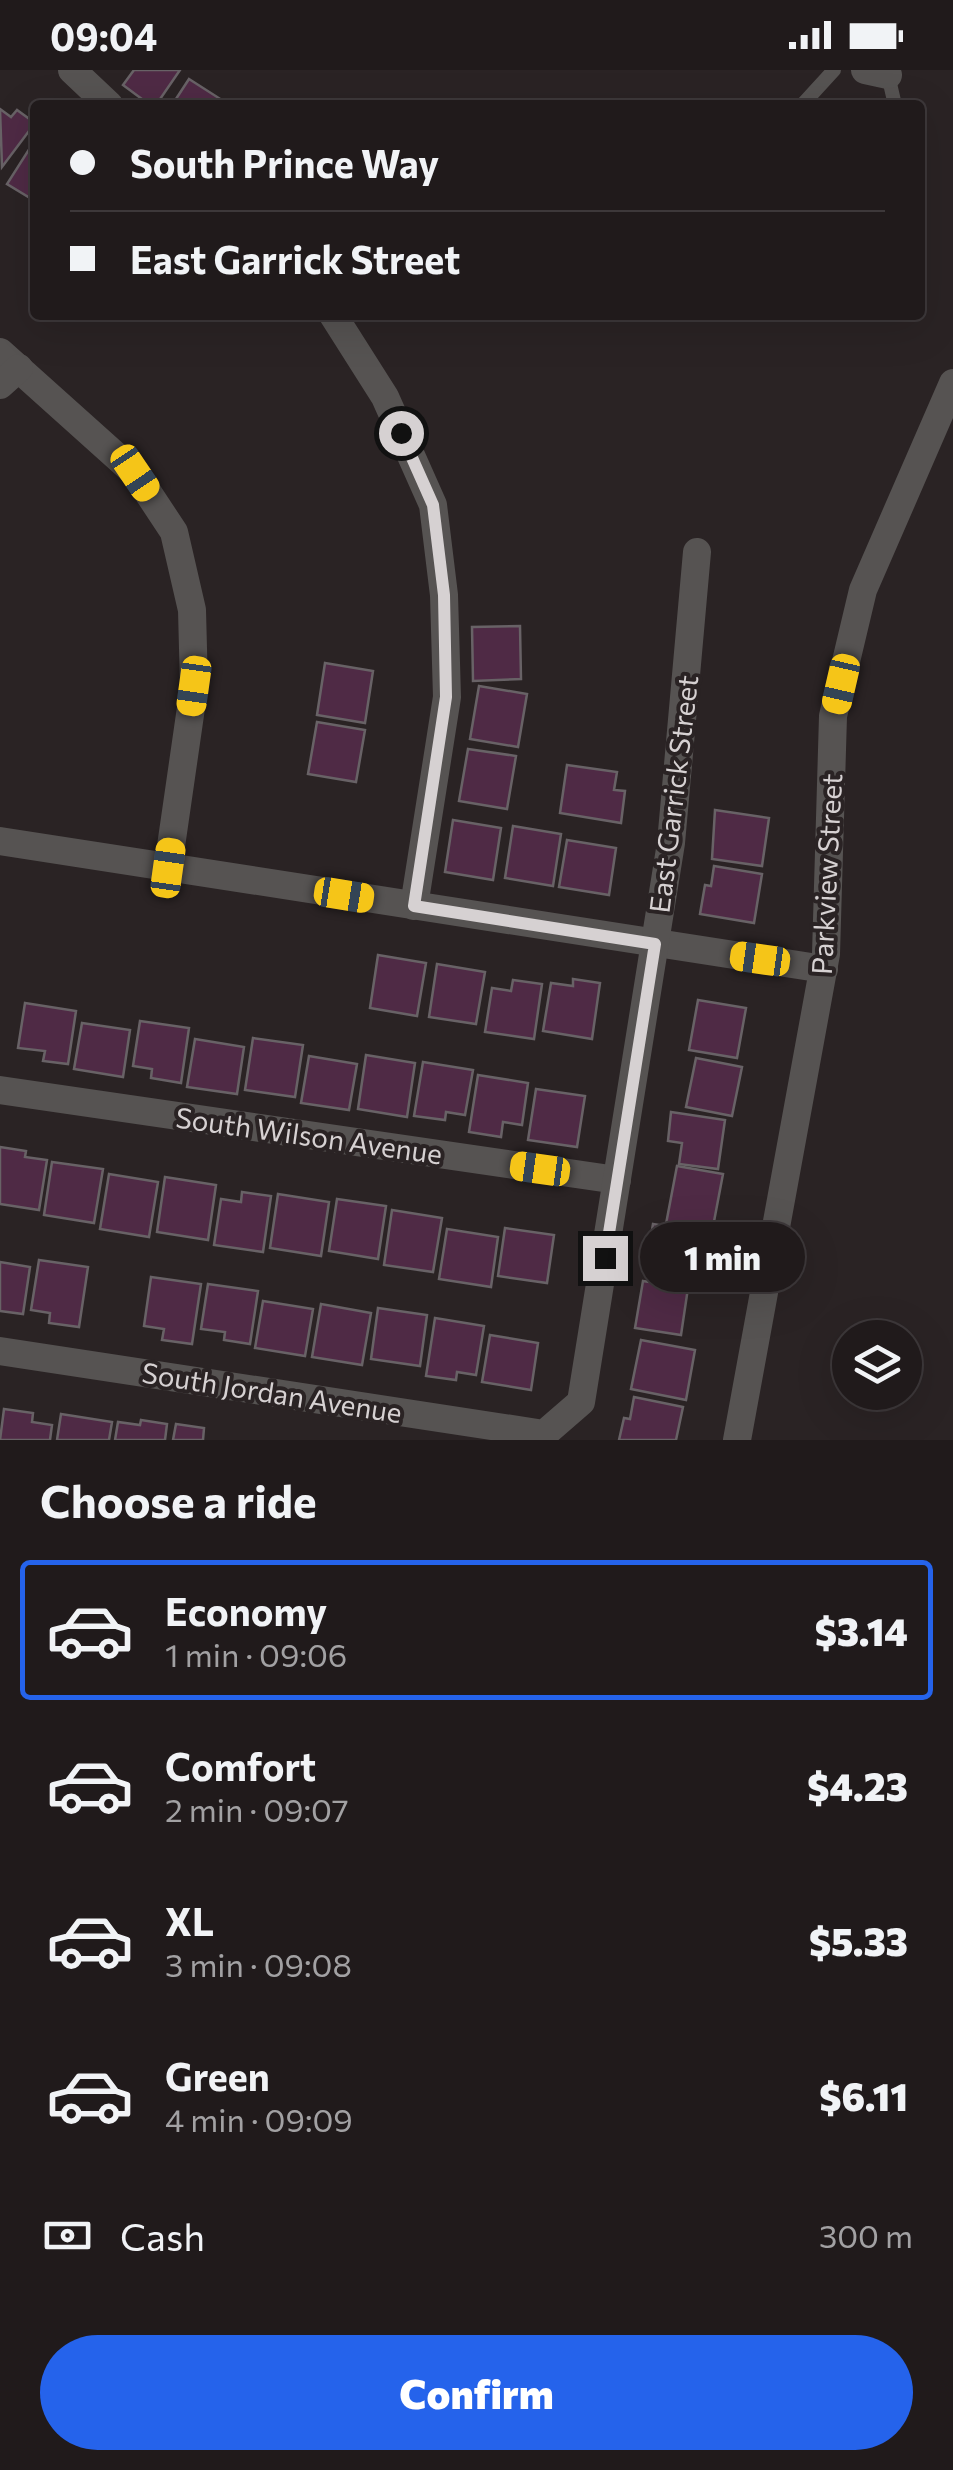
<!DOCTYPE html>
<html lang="en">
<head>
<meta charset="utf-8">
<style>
  body { margin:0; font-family:Commissioner,sans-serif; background:#282324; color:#f1f3f6; height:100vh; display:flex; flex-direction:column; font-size:38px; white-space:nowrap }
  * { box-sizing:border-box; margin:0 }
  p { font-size:32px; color:#a2a1a3 }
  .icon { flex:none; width:55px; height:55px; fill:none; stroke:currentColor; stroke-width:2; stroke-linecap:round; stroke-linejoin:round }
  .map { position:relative; height:1370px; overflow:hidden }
  .side { display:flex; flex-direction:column; background:#201a1b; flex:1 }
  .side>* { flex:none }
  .banner { position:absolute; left:30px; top:30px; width:895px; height:220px; border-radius:10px; box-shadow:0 10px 40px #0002,0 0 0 2px #3d383a; display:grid; align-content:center; height:220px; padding:0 40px; background:#201a1b }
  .tools { position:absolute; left:832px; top:1250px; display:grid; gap:20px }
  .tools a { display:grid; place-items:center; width:90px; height:90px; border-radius:50%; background:#201a1b; box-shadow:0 10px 40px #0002,0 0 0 2px #3d383a; font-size:50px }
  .end { position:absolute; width:45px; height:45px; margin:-22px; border:12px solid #d6d1d2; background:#111; box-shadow:0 0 0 5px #111 }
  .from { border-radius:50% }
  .bubble { position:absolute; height:70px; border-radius:35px; background:#201a1b; box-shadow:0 10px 40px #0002,0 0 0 2px #3d383a; font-size:32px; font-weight:800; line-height:70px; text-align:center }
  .car { position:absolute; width:30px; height:60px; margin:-30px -15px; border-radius:12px; box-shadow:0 0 8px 2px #0007; background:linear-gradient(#f5c518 24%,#345 0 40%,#f5c518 0 76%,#345 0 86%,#f5c518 0) }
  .banner b { display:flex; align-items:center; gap:35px; height:95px; font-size:38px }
  .banner b+b { border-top:2px solid #3d383a }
  .banner i { width:25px; height:25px; background:#f1f3f6 }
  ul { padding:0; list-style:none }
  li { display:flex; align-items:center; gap:30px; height:140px; margin:0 20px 15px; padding:0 20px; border:5px solid transparent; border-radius:10px }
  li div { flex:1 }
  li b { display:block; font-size:38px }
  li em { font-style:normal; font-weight:800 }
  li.active { border-color:#2563eb }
  li>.icon { width:90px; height:90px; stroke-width:1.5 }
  h2 { padding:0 40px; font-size:45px; line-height:120px }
  .pay { display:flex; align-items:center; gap:25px; height:110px; padding:0 40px; font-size:38px }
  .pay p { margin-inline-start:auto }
  .button { display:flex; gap:20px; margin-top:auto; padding:20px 40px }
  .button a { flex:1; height:115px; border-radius:60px; background:#2563eb; color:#fff; font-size:40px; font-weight:800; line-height:115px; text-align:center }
  .status { display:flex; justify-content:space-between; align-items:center; height:70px; padding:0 50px; background:#201a1b; direction:ltr }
  .status svg { height:28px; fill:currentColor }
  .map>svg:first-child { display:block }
  .building { fill:#4f2a45; stroke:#686266; stroke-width:2.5 }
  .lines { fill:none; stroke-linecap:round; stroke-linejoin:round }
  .service { stroke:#565352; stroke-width:14 }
  .minor { stroke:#565352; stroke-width:28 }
  .tertiary { stroke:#565352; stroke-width:28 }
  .route { stroke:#d6d1d2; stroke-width:12 }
  .labels { text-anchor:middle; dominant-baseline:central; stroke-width:8; stroke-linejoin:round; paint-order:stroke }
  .street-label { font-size:28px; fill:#d6d1d2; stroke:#2a2324 }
</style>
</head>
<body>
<div class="status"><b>09:04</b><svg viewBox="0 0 49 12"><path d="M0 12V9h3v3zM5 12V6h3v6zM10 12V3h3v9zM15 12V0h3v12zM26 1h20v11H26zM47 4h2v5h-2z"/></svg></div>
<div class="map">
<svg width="953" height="1370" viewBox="0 0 953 1370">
  <rect width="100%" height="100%" fill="#2a2324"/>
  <!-- building -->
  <g class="building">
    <polygon points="134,0 180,0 156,35 150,35 123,15"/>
    <polygon points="189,9 225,32 223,35 172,35"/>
    <polygon points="0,39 11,47 17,40 35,53 2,97"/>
    <polygon points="35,70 35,131 7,114"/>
    <polygon points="520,556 521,609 473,611 472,557"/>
    <polygon points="325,593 373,601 365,653 317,645"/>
    <polygon points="479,616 527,624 518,677 470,669"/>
    <polygon points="317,652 365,660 356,712 308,704"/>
    <polygon points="468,679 516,686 507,739 459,731"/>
    <polygon points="567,695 617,702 614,720 625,721 621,753 560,743"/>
    <polygon points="715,740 769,748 762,796 712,789"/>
    <polygon points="453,750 501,758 493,810 445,802"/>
    <polygon points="513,756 561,764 553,816 505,808"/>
    <polygon points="567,770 616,778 609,825 559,817"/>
    <polygon points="714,796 762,804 754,853 700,844 705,815 711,816"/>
    <polygon points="378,885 426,893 417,946 370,938"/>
    <polygon points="437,894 485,902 476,954 429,947"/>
    <polygon points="573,909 600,913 592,969 543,961 551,913 573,916"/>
    <polygon points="513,910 542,914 534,969 485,962 492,918 511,921"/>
    <polygon points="698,930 746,938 737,988 689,980"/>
    <polygon points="25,933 76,941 68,994 43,991 45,981 18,978"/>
    <polygon points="140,951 189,958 181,1013 151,1008 152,999 133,996"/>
    <polygon points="82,953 130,960 123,1007 74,999"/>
    <polygon points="253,968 303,975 295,1027 245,1020"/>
    <polygon points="195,969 244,977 237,1024 187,1017"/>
    <polygon points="366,985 415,993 407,1047 358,1039"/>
    <polygon points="309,986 357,994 349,1040 301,1033"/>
    <polygon points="696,988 742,997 732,1046 686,1037"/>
    <polygon points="423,992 473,1000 465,1045 446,1042 445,1050 414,1046"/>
    <polygon points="478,1005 528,1013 522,1055 503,1052 501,1067 469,1062"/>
    <polygon points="536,1019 585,1026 577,1077 528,1070"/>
    <polygon points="671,1042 725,1050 718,1099 679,1094 682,1073 668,1071"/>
    <polygon points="0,1077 26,1081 25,1087 47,1090 39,1140 0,1134"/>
    <polygon points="52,1092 103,1099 94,1153 44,1145"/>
    <polygon points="677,1096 723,1104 712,1162 666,1154"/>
    <polygon points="109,1104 158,1112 149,1167 100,1159"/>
    <polygon points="165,1107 216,1115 208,1170 157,1162"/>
    <polygon points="242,1122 271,1126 263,1182 214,1175 221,1129 241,1132"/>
    <polygon points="278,1124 329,1132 321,1186 270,1178"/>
    <polygon points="337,1129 386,1136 378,1189 329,1181"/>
    <polygon points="392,1140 442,1148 433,1202 384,1195"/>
    <polygon points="653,1154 708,1163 700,1213 663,1206 667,1187 648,1183"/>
    <polygon points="505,1158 554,1165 547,1213 498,1206"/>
    <polygon points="447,1159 498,1167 491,1217 439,1209"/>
    <polygon points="39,1190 88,1197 79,1257 49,1253 50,1243 31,1240"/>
    <polygon points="0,1192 30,1197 23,1244 0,1241"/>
    <polygon points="151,1207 201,1214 192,1274 162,1270 164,1259 144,1256"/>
    <polygon points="643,1211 688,1218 681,1265 635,1258"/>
    <polygon points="208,1214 258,1221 250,1274 224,1270 225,1262 201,1259"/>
    <polygon points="263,1231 313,1239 305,1286 255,1278"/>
    <polygon points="321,1234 371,1243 362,1295 312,1287"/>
    <polygon points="378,1238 427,1245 420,1296 371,1289"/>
    <polygon points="435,1248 484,1256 476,1305 457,1302 456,1310 426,1306"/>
    <polygon points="490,1265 538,1273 531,1320 482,1312"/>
    <polygon points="641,1270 695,1280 686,1330 631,1319"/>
    <polygon points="634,1327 683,1337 676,1370 619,1370 624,1348 630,1349"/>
    <polygon points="4,1339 33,1343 32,1352 52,1355 50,1370 0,1370"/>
    <polygon points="61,1344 112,1352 109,1370 57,1370"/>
    <polygon points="141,1350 167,1354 165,1370 115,1370 118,1352 140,1355"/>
    <polygon points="176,1354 204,1358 203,1370 173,1370"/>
  </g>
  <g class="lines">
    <!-- service -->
    <g class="service">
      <polyline points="888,5 895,35"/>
      <polyline points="802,35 834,0"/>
    </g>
    <!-- minor -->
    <g class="minor">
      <polyline points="72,0 109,35"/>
      <polyline points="865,0 888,5"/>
      <polyline points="333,245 385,327 433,435 444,525 447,627 414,836"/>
      <polyline points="0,282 135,403 174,462 192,540 194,617 168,797"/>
      <polyline points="0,315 19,298"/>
      <polyline points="0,771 824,899"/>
      <polyline points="0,1020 617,1110"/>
      <polyline points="0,1281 544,1364 581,1332 671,773 697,482"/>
    </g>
    <!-- tertiary -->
    <polyline class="tertiary" points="737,1370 826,884 833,646 863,520 953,313"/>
  </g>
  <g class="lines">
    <!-- route -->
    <polyline class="route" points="401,363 433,435 444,525 446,627 414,836 655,874 605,1188"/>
  </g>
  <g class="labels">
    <!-- street labels -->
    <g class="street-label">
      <text transform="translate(673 724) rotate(-83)">East Garrick Street</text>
      <text transform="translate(826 804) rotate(-87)">Parkview Street</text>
      <text transform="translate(309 1065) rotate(8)">South Wilson Avenue</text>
      <text transform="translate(272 1322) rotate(9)">South Jordan Avenue</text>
    </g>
  </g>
</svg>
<div class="tools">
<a><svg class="icon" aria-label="layers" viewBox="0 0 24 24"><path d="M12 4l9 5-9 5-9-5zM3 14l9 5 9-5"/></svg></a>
</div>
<i class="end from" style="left:401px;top:363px"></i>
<i class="end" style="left:605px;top:1188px"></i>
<div class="bubble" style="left:640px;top:1152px;width:165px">1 min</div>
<i class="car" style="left:135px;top:403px;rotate:146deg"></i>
<i class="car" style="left:841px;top:614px;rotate:193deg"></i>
<i class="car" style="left:194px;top:616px;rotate:188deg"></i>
<i class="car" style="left:168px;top:798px;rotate:8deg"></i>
<i class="car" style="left:344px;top:825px;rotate:99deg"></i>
<i class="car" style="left:760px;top:889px;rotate:278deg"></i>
<i class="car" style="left:540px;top:1099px;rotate:278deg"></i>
<div class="banner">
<b><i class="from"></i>South Prince Way</b>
<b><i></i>East Garrick Street</b>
</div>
</div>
<section class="side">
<h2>Choose a ride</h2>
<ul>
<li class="active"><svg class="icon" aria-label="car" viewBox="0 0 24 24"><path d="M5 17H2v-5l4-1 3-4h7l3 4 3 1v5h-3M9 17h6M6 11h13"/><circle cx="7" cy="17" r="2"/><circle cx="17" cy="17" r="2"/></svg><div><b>Economy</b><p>1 min · 09:06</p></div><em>$3.14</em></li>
<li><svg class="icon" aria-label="car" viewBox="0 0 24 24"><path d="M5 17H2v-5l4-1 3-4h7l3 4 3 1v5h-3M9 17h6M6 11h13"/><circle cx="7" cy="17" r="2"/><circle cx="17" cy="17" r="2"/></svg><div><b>Comfort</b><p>2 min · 09:07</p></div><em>$4.23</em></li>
<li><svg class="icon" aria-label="car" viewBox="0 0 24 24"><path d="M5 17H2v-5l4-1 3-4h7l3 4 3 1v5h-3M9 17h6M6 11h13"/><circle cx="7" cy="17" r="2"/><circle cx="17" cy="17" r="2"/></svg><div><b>XL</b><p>3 min · 09:08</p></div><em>$5.33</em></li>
<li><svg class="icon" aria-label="car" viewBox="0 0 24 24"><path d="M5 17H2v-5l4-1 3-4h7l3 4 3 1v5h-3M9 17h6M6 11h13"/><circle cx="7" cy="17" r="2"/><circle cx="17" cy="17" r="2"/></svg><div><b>Green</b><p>4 min · 09:09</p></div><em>$6.11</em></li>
</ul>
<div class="pay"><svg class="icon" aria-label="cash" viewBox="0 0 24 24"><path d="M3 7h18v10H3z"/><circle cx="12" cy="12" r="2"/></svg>Cash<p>300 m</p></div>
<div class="button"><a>Confirm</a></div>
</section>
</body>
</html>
